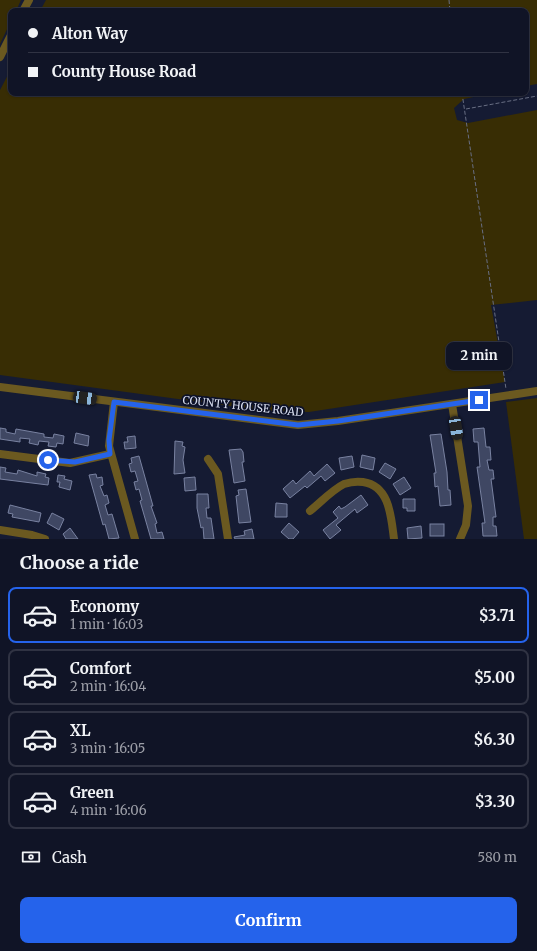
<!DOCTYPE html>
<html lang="en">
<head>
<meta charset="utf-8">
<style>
  body { margin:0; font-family:Merriweather,serif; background:#1e2132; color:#f1f3f6; height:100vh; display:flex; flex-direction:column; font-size:15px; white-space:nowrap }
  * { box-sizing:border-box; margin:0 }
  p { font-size:13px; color:#9c9ea7 }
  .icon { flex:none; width:22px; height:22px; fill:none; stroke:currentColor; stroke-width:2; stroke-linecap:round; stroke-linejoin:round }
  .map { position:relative; height:539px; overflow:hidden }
  .sheet { display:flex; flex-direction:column; background:#101426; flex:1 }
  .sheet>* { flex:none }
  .top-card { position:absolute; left:8px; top:8px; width:521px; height:88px; border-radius:8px; box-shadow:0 1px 3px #0004,0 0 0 1px #303343; display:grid; align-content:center; height:88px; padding:0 20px; background:#101426 }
  .end { position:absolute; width:18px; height:18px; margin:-9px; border:5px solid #2563eb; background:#fff; box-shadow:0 0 0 2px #fff }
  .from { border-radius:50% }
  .bubble { position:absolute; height:28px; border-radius:8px; background:#101426; box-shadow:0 1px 3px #0004,0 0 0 1px #303343; font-size:13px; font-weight:700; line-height:28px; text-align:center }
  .car { position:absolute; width:12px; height:24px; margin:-12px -6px; border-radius:5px; box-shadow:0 0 3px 1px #0007; background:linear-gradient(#222 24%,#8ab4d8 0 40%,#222 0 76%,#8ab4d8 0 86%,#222 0) }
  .top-card b { display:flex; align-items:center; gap:14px; height:38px; font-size:15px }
  .top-card b+b { border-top:1px solid #303343 }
  .top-card i { width:10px; height:10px; background:#f1f3f6 }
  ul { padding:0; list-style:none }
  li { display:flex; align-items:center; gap:12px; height:56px; margin:0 8px 6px; padding:0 12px; border:2px solid #303343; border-radius:8px }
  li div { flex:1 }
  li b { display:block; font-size:15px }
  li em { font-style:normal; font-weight:700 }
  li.selected { border-color:#2563eb }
  li>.icon { width:36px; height:36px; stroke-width:1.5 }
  h2 { padding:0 20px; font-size:18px; line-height:48px }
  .pay { display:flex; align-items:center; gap:10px; height:44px; padding:0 20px; font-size:15px }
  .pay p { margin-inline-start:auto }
  .cta { display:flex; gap:8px; margin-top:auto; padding:8px 20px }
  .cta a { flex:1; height:46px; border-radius:8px; background:#2563eb; color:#fff; font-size:16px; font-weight:700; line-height:46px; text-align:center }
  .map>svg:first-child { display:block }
  .green { fill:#382d04 }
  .building { fill:#3f4763; stroke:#7982a1 }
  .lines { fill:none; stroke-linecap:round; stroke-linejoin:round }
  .path { stroke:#686e83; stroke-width:1; stroke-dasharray:4 2; stroke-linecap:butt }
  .minor { stroke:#6b5920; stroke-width:8 }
  .route { stroke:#2563eb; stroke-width:5 }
  .labels { text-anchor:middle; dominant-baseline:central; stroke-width:3.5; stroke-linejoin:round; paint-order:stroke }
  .street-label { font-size:11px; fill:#d8deef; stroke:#0d1229 }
</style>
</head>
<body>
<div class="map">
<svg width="537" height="539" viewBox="0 0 537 539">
  <rect width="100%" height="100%" fill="#151b33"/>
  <!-- green -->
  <g class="green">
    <polygon points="0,0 21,0 16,11 11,11 11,21 0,44"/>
    <polygon points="46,0 537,0 537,84 526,86 526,11 40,11"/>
    <polygon points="11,69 11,93 492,93 464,99 454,108 457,120 468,123 537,110 537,300 491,305 505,382 309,412 267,411 0,375 0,90"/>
    <polygon points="537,398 537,539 524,539 506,402"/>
  </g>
  <!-- building -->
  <g class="building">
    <polygon points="0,428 6,429 6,432 15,434 16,429 44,434 44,437 53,438 54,434 64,436 63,444 57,443 56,447 48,446 49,442 39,441 38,445 29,443 30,439 20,438 20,442 0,439"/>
    <polygon points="484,428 486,447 490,447 491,460 487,460 489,470 493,470 494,479 491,479 496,517 493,517 493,526 496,526 497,536 483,536 482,523 485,523 477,467 480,467 478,442 474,442 473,429"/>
    <polygon points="76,433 89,436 88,446 74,443"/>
    <polygon points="441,434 447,472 448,490 450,490 451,505 440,506 438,486 435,487 434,473 436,473 430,435"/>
    <polygon points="135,436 136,448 125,449 124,442 128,442 127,437"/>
    <polygon points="175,441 183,442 182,446 185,447 183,460 185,473 174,474"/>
    <polygon points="241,449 243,452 244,462 242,462 245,481 234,483 229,450"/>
    <polygon points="362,455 375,458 373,470 360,467"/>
    <polygon points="139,456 153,506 151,506 157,523 155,524 157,533 162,532 164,539 151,539 140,501 142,500 139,489 136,490 134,482 138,481 135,471 131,472 129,464 132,463 131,458"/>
    <polygon points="352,456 354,467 341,470 339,458"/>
    <polygon points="385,463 396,469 390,479 379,472"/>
    <polygon points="327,464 335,473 325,481 321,476 307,488 305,486 290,498 283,489 293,480 296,484 310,471 314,476"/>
    <polygon points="0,467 6,468 5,472 17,474 18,470 37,476 37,472 46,474 45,477 49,478 48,485 0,479"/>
    <polygon points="96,474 97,478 102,477 103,485 100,486 104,496 107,495 109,503 105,505 108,515 112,514 119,538 109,539 105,524 103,525 89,475"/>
    <polygon points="58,475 65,476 64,479 72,481 70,490 59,487 60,482 57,482"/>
    <polygon points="195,477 196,490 185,491 184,478"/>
    <polygon points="404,477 411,488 400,495 393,484"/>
    <polygon points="246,489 251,522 239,523 236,496 239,495 238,490"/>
    <polygon points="197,494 208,494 209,508 206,508 207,518 211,518 214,539 204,539 203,527 201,528 197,508"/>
    <polygon points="361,495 368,505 357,513 355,509 336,525 341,530 330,539 323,530 338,518 333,512 339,506 341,509 345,507"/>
    <polygon points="403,499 415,499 415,511 407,511 407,508 403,508"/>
    <polygon points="276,503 287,504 287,517 275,517"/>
    <polygon points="10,505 41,513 39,522 12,517 13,514 8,513"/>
    <polygon points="52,513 64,519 59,530 47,523"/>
    <polygon points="289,523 299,532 293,539 289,539 281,532"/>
    <rect x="430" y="524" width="14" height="12"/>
    <polygon points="421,526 422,538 408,539 407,528"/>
    <polygon points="70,528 78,539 66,539 63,534"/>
    <polygon points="252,529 254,539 235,539 234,537 245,535 244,531"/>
  </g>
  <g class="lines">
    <!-- path -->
    <g class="path">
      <polyline points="449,0 450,11"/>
      <polyline points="462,93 506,389"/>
      <polyline points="466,109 537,96"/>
    </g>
    <!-- minor -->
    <g class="minor">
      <polyline points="23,11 29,0"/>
      <polyline points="0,57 11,35"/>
      <polyline points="0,387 298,425 338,421 537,391"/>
      <polyline points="114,402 109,446 135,539"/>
      <polyline points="452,404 468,506 466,525 460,539"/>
      <polyline points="0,454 70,463 110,454"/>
      <polyline points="208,459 218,474 228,539"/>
      <path d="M310,511c11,-9 22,-21 34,-27 6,-2 12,-3 19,-2 27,4 28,35 31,57"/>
      <polyline points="0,530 32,535 45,539"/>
    </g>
  </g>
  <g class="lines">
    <!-- route -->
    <polyline class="route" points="48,460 75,462 110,454 109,440 114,402 298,425 338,421 479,400"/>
  </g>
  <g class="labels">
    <!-- street labels -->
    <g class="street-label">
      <text transform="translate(243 406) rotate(6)">COUNTY HOUSE ROAD</text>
    </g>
  </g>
</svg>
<i class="end from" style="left:48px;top:460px"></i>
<i class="end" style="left:479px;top:400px"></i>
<div class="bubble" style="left:446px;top:342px;width:66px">2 min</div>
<i class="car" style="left:85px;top:398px;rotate:98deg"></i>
<i class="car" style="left:456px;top:428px;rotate:171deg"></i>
<div class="top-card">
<b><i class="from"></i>Alton Way</b>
<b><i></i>County House Road</b>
</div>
</div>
<section class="sheet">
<h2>Choose a ride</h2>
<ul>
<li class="selected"><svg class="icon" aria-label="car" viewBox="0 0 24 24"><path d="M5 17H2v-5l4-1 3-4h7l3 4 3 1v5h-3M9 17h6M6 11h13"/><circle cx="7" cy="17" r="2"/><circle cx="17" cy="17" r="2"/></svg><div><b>Economy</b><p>1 min · 16:03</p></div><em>$3.71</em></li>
<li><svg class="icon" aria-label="car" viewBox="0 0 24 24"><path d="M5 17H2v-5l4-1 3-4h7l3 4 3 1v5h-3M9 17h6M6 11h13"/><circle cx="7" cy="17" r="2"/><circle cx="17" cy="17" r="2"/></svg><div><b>Comfort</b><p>2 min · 16:04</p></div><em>$5.00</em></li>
<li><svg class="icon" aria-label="car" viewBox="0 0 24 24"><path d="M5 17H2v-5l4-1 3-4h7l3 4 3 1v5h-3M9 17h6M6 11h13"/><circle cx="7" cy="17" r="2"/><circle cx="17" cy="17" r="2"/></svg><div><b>XL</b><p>3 min · 16:05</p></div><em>$6.30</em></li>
<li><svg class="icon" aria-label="car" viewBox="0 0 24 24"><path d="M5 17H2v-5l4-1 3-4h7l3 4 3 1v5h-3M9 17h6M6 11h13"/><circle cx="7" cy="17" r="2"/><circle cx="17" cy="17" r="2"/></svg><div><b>Green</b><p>4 min · 16:06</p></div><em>$3.30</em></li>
</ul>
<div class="pay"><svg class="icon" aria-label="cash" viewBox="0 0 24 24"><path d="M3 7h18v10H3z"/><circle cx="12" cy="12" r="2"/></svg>Cash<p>580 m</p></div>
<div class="cta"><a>Confirm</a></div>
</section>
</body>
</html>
